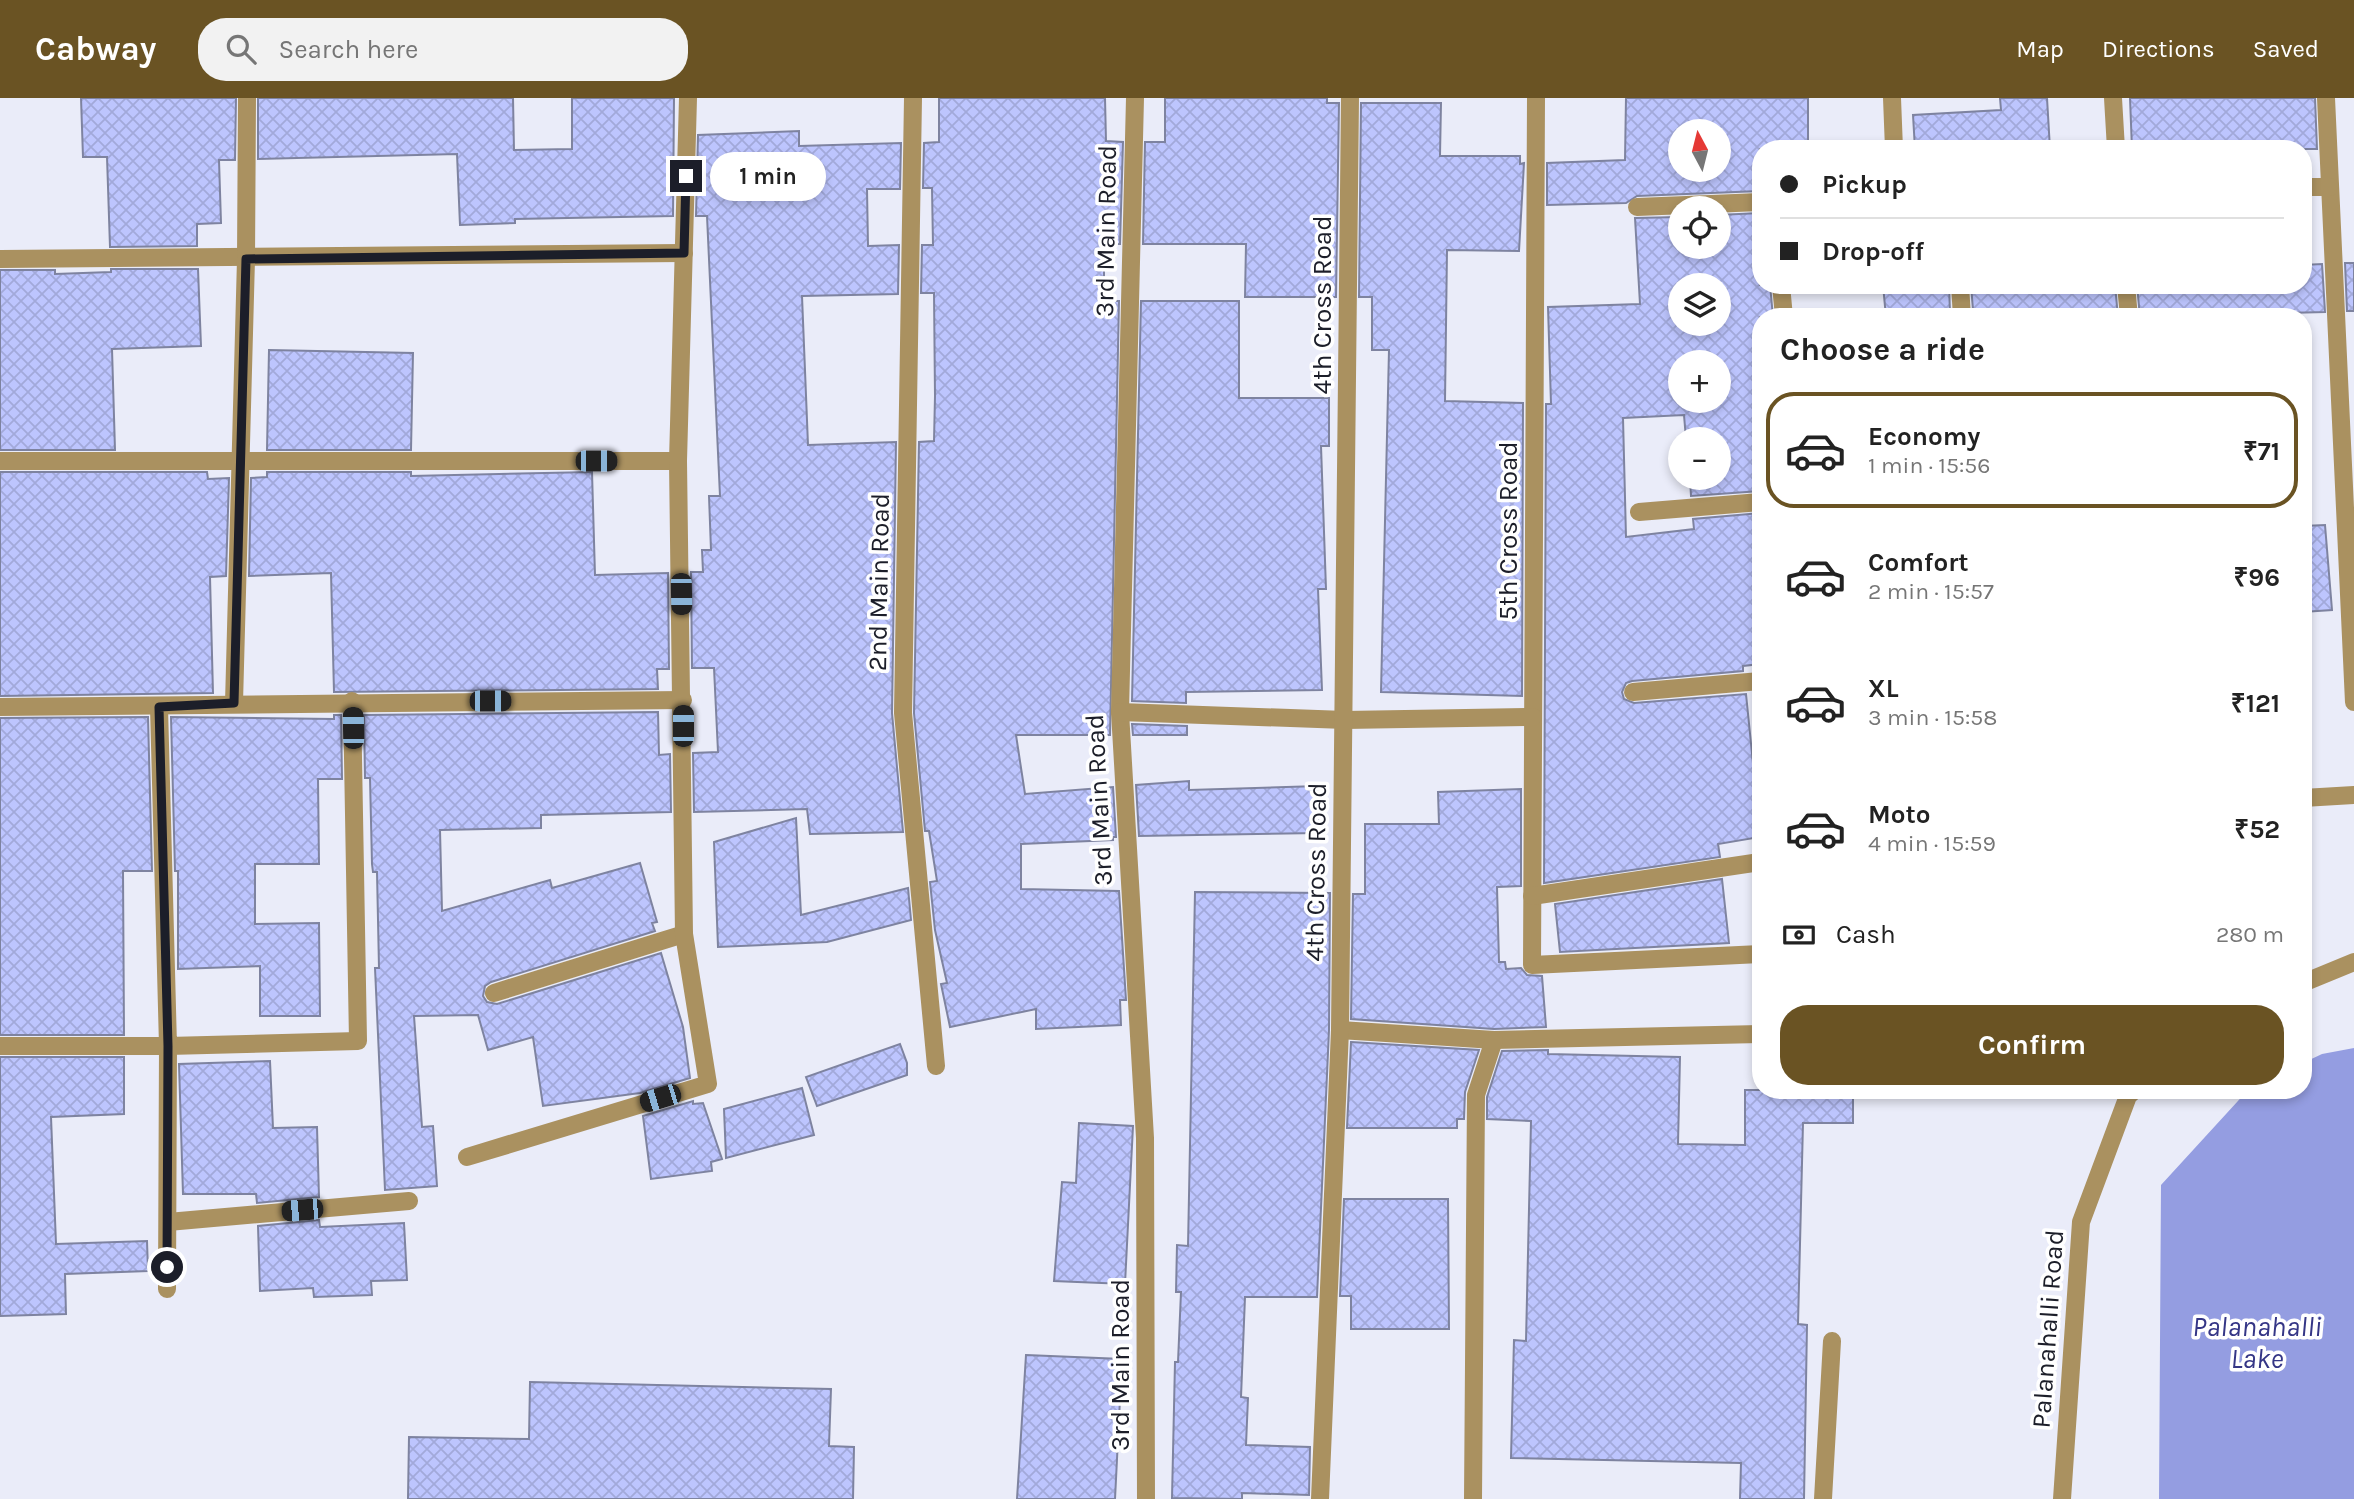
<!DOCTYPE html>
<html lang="en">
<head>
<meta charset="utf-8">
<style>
  body { margin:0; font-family:Karla,sans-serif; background:#f2f2f2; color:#222; height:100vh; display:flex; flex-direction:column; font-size:26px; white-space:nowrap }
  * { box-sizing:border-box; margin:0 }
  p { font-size:23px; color:#767676 }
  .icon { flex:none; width:38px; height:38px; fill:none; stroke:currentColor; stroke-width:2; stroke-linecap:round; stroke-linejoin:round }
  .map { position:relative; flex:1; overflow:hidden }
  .sheet { position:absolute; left:1752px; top:210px; width:560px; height:791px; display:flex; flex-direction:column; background:#fff; border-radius:28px; box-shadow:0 4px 10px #0003 }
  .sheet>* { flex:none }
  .banner { position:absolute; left:1752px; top:42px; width:560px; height:154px; border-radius:28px; box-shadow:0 4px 10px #0003; display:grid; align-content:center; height:154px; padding:0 28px; background:#fff }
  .needle { width:46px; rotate:353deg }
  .controls { position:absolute; left:1668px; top:21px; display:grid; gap:14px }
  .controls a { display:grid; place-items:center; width:63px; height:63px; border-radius:50%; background:#fff; box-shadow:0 4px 10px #0003; font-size:35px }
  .end { position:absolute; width:32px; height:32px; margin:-16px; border:9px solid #1c1e29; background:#fff; box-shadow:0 0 0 4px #fff }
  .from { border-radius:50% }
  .bubble { position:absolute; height:49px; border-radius:24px; background:#fff; box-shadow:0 4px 10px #0003; font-size:23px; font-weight:700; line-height:49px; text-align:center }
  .car { position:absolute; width:21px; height:42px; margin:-21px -10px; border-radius:9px; box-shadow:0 0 5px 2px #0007; background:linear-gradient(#222 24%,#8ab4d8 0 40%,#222 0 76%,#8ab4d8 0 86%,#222 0) }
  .banner b { display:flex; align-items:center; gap:24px; height:66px; font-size:26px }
  .banner b+b { border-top:2px solid #e0e0e0 }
  .banner i { width:18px; height:18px; background:#222 }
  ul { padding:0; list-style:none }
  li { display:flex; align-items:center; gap:21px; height:116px; margin:0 14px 10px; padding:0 14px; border:4px solid transparent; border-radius:28px }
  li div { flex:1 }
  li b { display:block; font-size:26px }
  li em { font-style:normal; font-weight:700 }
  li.on { border-color:#6a5323 }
  li>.icon { width:63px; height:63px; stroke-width:1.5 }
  h2 { padding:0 28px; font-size:32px; line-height:84px }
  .pay { display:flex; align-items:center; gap:18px; height:77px; padding:0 28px; font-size:26px }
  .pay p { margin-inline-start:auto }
  .cta { display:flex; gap:14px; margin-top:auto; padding:14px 28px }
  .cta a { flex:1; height:80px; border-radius:28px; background:#6a5323; color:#fff; font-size:28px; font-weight:700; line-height:80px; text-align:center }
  header { display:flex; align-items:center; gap:42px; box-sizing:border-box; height:98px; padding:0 35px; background:#6a5323; color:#fff }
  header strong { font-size:33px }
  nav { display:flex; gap:38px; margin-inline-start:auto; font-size:24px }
  .search { width:490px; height:63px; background:#f2f2f2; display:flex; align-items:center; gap:18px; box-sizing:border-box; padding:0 24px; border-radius:28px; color:#767676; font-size:26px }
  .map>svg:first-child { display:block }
  .water { fill:#949de1 }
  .building { fill:url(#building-cross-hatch); stroke:#7e83a0; stroke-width:2; fill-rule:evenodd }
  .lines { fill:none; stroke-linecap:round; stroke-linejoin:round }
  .minor { stroke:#aa9160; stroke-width:18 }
  .route { stroke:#1c1e29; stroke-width:9 }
  .labels { text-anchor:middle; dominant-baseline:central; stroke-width:7; stroke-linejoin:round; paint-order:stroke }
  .street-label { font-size:26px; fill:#1c1e29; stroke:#fff }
  .water-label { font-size:28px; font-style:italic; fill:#353686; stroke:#fff }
</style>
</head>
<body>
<header>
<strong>Cabway</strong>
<div class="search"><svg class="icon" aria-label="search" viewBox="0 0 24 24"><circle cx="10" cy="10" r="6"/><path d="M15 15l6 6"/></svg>Search here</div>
<nav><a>Map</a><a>Directions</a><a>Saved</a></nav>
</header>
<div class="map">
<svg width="2354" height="1401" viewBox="0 0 2354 1401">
  <defs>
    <pattern id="building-cross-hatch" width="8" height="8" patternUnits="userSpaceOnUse" patternTransform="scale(1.75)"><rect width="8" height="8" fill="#bdc5fe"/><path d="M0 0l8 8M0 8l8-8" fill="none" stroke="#a2a9da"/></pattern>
  </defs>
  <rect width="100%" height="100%" fill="#eaecf9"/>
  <!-- water -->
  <polygon class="water" points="2354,950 2354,1401 2159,1401 2161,1087 2248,992 2303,992 2303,965 2322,956"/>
  <!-- building -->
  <g class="building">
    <polygon points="81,0 236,0 235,62 219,62 221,125 197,126 197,148 110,149 107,59 83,59"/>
    <polygon points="258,0 513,0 514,52 572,51 572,0 674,0 673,118 515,121 515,125 460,127 457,56 258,61"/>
    <polygon points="939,0 1105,0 1106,43 1123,44 1120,146 1104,146 1104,203 1119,203 1110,637 1016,637 1025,696 1113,689 1116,739 1113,739 1113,742 1021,746 1021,791 1119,793 1126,902 1120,902 1121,927 1036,931 1036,911 950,929 941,886 947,885 935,832 930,784 937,783 929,733 925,733 914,615 919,344 934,343 935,298 934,195 921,195 922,147 933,147 932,90 923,90 924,45 939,44"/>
    <polygon points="1165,0 1327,0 1327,5 1339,5 1336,199 1245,199 1246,146 1143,146 1145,44 1165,44"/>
    <path d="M1626,0h182v51h-48v42l-123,5 -11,7 -79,2v-42l78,-3zM1680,33h38v39h-38z"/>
    <polygon points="2000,0 2047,0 2050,51 1915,51 1913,17 2001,12"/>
    <polygon points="2130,0 2315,0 2317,51 2132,51"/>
    <polygon points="1361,5 1441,5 1440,58 1520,58 1520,66 1524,65 1519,153 1447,152 1445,303 1523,305 1522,598 1381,594 1389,252 1372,252 1372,199 1359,199"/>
    <polygon points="799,33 799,48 901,45 900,91 867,91 868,148 899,147 898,196 802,198 808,347 896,344 892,615 903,734 810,736 807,711 694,714 693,655 718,654 714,570 692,570 691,474 703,474 702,452 711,452 709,398 720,398 707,118 696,118 698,37"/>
    <path d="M1760,115v72h10l3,32h-13v174l-69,5 -1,-18h28v-39h-32l-2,-24 -61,3 3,119 68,-8 -1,-10 67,-6v151l-17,2v5l-111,10 -6,2 -4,9 2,7 10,4 112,-9 8,79 6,-1v65l-42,7 2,13 -176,26 2,-479h5l-3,-97 92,-3 -5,-86 45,-1v30h38v-32zM1680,187h38v39h-38zM1680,264h38v39h-38z"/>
    <polygon points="2345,165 2354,165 2354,213 2347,213"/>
    <polygon points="2322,166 2325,214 2140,219 2137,187 2303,187 2303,167"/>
    <polygon points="111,171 198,171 201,248 112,251 115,352 0,352 0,172 55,172 55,176 111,174"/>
    <polygon points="1883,187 1949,187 1950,215 1886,219"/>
    <polygon points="1971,187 2115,187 2118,219 1981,219 1981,212 1973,212"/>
    <polygon points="1141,203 1239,203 1239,300 1329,300 1329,348 1321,348 1326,491 1318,491 1322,592 1186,594 1186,605 1132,603"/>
    <polygon points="269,252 413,255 411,352 267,352"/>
    <polygon points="0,374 207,374 208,381 229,380 226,478 210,479 213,595 0,598"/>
    <polygon points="267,374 411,374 411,378 592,374 595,477 668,475 669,571 657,571 658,591 334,594 331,475 249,478 251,380 267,379"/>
    <polygon points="2325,427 2332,512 2303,514 2303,428"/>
    <polygon points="658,614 659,657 670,656 671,714 541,717 541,730 440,732 442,813 550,782 552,790 640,765 657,824 652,825 655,833 491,884 485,888 483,898 487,904 497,906 661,855 683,929 690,980 640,995 543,1008 533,939 488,952 478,917 414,918 422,1029 433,1028 437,1088 385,1092 375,870 379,870 377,774 373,774 372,766 370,680 365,680 364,617"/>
    <polygon points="334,617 341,617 342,681 318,681 319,766 255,766 255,826 319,825 320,918 260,918 260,868 178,871 178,773 175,773 171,619 334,621"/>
    <polygon points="148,619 152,773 123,773 124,937 0,937 0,620"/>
    <polygon points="1132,626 1187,628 1187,637 1133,637"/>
    <polygon points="1189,683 1189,692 1318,688 1318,735 1139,738 1136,687"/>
    <polygon points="1521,691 1521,788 1497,789 1499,864 1505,864 1506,871 1521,870 1527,877 1542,878 1546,929 1494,931 1351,921 1353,796 1365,796 1365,726 1439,726 1438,694"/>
    <polygon points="796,720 801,817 908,790 911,822 827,844 718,849 714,744"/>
    <polygon points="1722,781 1729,845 1560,854 1555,806"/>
    <polygon points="1195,794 1330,795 1329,932 1317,1199 1245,1199 1241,1299 1248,1300 1246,1347 1310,1349 1309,1397 1242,1395 1242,1401 1172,1400 1175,1264 1178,1264 1181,1194 1176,1194 1177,1147 1188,1148"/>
    <polygon points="1351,944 1479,952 1465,994 1464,1021 1457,1021 1457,1030 1347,1030"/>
    <polygon points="900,946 907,965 907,977 817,1008 806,979"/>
    <polygon points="1548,952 1548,956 1680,959 1678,1046 1745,1047 1745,992 1853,992 1853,1025 1803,1025 1798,1226 1807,1227 1804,1401 1740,1401 1741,1365 1511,1360 1514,1242 1526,1243 1531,1023 1487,1021 1487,999 1502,953"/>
    <polygon points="0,959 124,959 124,1016 51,1019 56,1146 147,1143 148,1173 65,1176 66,1216 0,1218"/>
    <polygon points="270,963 273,1030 317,1029 319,1099 257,1105 256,1096 183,1096 179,966"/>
    <polygon points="802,990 814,1037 726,1060 724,1011"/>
    <polygon points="693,1003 693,1006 703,1005 722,1061 711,1064 712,1073 651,1081 643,1018"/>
    <polygon points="1079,1025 1133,1028 1125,1186 1054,1183 1062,1084 1076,1085"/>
    <polygon points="1344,1101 1448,1101 1449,1231 1351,1231 1351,1198 1340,1198"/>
    <polygon points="319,1122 320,1129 404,1125 407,1182 371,1183 372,1197 314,1199 313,1190 260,1193 258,1128"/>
    <polygon points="1026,1257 1122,1261 1115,1401 1017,1401"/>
    <polygon points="530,1284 831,1291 829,1348 854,1349 853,1401 408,1401 409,1339 529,1341"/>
  </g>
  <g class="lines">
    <!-- minor -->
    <g class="minor">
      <polyline points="913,0 903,615 936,968"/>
      <polyline points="1135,0 1120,614 1145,1040 1146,1401"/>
      <polyline points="1536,0 1532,867 1760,856"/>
      <polyline points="1892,0 1894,51"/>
      <polyline points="2113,0 2116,51"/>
      <polyline points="2326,0 2354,604"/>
      <polyline points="2303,89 2330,89"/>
      <polyline points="1637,109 1760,104"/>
      <polyline points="0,161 684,155"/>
      <polyline points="1781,187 1784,219"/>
      <polyline points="1960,187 1962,219"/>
      <polyline points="2126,187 2129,219"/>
      <polyline points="0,363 678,363"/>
      <polyline points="1639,414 1760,404"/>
      <polyline points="1633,594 1760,583"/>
      <polyline points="234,605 246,161 247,0"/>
      <polyline points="0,609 683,602"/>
      <polyline points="159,609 168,948 358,943 352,603"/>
      <polyline points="1120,614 1345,622 1533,619"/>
      <polyline points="2303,700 2354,697"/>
      <polyline points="1532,798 1760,764"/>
      <polyline points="2303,885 2354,864"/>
      <polyline points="494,895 684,836"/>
      <polyline points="1340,932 1494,942 1760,936"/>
      <polyline points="0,948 168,948 167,1191"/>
      <polyline points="467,1059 708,986 684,836 678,363 688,0"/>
      <polyline points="168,1124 409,1103"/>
      <polyline points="1320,1401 1340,932 1350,0"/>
      <polyline points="1473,1401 1476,997 1494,942"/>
      <polyline points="1823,1401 1832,1243"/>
      <polyline points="2062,1401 2081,1124 2128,998 2135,992"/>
    </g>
  </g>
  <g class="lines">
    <!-- route -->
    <polyline class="route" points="167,1169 168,948 159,609 234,605 246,161 684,155 686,78"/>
  </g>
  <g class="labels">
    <!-- street labels -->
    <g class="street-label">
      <text transform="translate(1106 133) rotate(-89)">3rd Main Road</text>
      <text transform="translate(1322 207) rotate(-90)">4th Cross Road</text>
      <text transform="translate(1508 433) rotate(-90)">5th Cross Road</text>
      <text transform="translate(879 484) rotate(-89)">2nd Main Road</text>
      <text transform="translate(1099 702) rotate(-93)">3rd Main Road</text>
      <text transform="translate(1316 774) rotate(-89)">4th Cross Road</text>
      <text transform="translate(2048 1231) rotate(-86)">Palanahalli Road</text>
      <text transform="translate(1120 1267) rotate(-90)">3rd Main Road</text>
    </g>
    <!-- water labels -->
    <g class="water-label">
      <text x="2257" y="1228">Palanahalli<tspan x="2257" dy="32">Lake</tspan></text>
    </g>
  </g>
</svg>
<div class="controls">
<a><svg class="needle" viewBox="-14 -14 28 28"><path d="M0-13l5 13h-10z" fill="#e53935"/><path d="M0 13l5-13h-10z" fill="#767676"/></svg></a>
<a><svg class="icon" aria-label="locate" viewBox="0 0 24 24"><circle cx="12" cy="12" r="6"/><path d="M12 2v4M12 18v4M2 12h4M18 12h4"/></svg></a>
<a><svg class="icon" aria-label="layers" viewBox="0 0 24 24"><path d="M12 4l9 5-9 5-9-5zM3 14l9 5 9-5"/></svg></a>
<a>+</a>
<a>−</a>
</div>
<i class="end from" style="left:167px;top:1169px"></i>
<i class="end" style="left:686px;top:78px"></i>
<div class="bubble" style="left:710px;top:54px;width:116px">1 min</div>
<i class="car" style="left:596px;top:363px;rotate:90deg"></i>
<i class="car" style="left:681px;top:496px;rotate:179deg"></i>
<i class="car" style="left:490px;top:603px;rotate:90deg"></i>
<i class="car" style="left:683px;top:628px;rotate:0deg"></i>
<i class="car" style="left:353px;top:630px;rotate:359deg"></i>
<i class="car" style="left:660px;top:1000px;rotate:253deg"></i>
<i class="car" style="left:302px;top:1112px;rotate:265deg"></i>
<div class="banner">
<b><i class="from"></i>Pickup</b>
<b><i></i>Drop-off</b>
</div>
<section class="sheet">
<h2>Choose a ride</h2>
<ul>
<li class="on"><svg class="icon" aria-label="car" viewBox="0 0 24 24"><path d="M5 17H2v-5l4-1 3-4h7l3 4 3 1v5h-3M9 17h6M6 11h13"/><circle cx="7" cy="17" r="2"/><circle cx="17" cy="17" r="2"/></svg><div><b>Economy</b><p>1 min · 15:56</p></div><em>₹71</em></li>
<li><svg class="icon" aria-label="car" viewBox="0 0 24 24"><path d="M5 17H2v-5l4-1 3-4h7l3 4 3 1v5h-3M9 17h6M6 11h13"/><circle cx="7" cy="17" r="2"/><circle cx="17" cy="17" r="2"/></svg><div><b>Comfort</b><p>2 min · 15:57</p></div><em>₹96</em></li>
<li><svg class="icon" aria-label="car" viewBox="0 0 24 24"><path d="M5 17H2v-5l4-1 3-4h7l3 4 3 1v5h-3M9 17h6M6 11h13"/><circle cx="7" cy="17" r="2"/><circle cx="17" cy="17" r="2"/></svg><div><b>XL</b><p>3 min · 15:58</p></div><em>₹121</em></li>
<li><svg class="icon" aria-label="car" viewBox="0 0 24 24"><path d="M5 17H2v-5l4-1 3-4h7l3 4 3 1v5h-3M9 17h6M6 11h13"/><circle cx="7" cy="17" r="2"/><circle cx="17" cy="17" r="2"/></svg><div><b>Moto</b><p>4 min · 15:59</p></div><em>₹52</em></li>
</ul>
<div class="pay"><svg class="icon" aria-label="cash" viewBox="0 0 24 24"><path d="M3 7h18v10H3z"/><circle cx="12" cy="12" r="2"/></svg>Cash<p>280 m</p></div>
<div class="cta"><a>Confirm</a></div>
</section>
</div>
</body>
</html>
